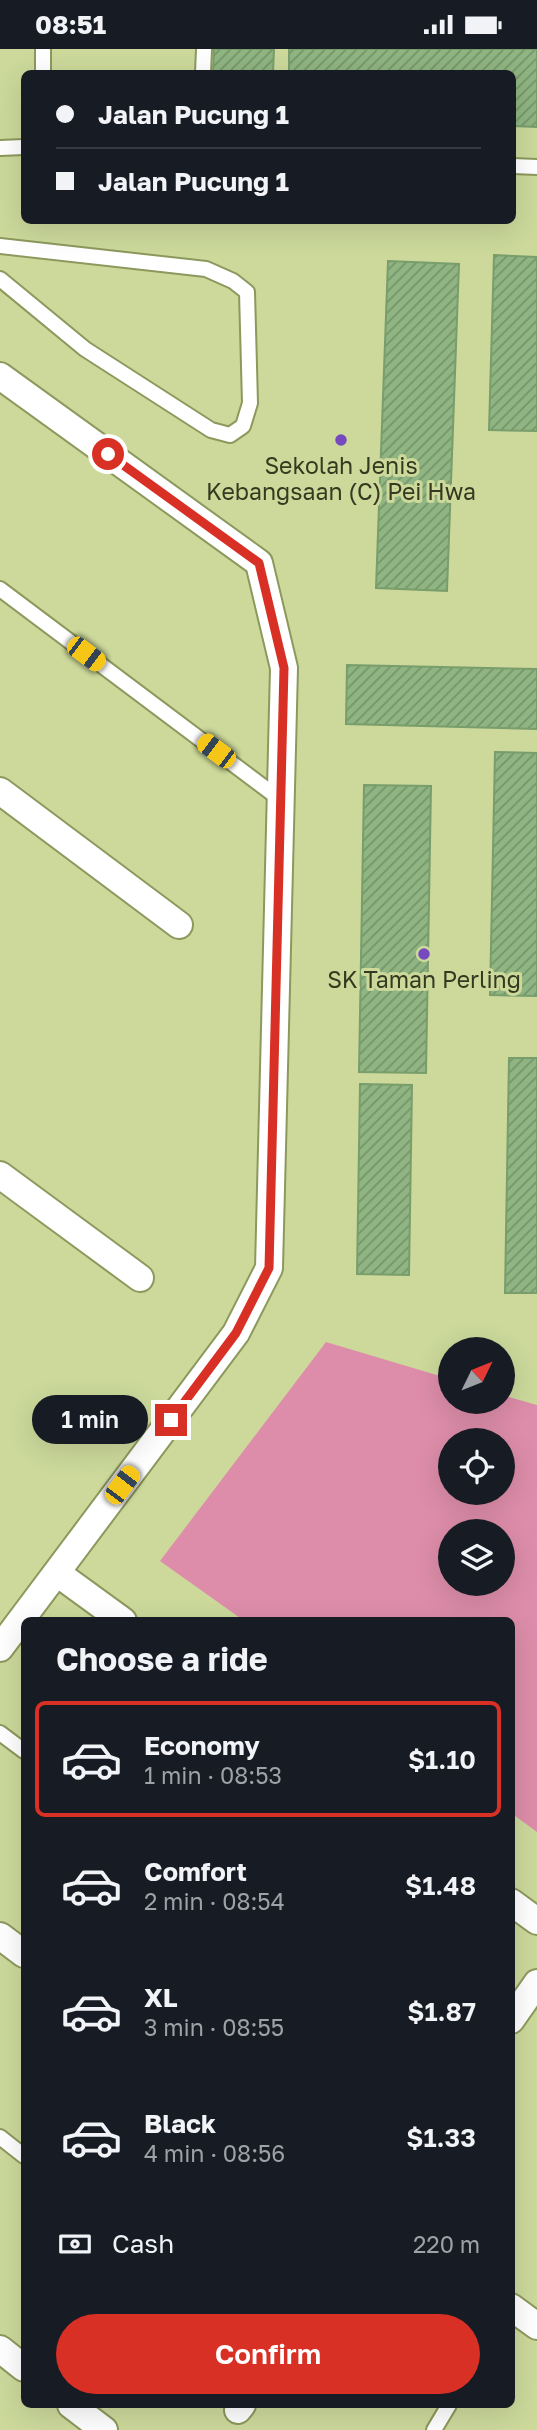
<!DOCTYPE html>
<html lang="en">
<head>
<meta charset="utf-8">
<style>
  body { margin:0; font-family:"Golos Text",sans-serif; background:#20242c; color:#f1f3f6; height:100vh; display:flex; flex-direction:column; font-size:26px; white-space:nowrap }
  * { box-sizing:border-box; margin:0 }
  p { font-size:23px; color:#9ea1a6 }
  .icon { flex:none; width:38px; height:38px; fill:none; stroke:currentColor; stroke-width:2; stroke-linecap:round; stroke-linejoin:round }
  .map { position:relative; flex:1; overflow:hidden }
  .side { position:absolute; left:21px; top:1568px; width:494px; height:791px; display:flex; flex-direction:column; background:#171b24; border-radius:10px; box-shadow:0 7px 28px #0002 }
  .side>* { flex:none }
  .banner { position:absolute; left:21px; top:21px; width:495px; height:154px; border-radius:10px; box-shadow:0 7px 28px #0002; display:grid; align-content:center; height:154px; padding:0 35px; background:#171b24 }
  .needle { width:46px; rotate:47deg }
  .fabs { position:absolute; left:438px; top:1288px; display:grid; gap:14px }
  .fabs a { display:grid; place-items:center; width:77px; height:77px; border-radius:50%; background:#171b24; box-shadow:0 7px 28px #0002; font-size:35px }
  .end { position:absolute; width:32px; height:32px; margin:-16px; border:9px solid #d93025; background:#fff; box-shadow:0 0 0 4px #fff }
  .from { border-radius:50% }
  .bubble { position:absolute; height:49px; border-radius:24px; background:#171b24; box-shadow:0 7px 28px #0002; font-size:23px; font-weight:600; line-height:49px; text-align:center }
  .car { position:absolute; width:21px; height:42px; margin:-21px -10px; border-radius:9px; box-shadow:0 0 5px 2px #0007; background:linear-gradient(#f5c518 24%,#345 0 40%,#f5c518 0 76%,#345 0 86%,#f5c518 0) }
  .banner b { display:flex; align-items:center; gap:24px; height:66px; font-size:26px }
  .banner b+b { border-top:2px solid #363941 }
  .banner i { width:18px; height:18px; background:#f1f3f6 }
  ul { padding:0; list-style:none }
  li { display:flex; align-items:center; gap:21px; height:116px; margin:0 14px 10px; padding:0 21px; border:4px solid transparent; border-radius:10px }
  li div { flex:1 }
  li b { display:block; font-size:26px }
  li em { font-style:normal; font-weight:600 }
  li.on { border-color:#d93025 }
  li>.icon { width:63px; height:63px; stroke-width:1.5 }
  h2 { padding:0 35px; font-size:32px; line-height:84px }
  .pay { display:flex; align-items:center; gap:18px; height:77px; padding:0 35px; font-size:26px }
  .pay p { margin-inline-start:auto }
  .button { display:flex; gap:14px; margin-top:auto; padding:14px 35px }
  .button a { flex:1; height:80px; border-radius:42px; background:#d93025; color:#fff; font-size:28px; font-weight:600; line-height:80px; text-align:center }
  .status { display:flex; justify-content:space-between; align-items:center; height:49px; padding:0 35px; background:#171b24; direction:ltr }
  .status svg { height:19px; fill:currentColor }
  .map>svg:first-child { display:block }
  .grass { fill:#dd8da9; fill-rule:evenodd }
  .building { fill:url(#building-hatch); stroke:#799d6b; stroke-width:2 }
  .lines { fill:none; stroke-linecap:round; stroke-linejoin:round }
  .lane-casing { stroke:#8c985c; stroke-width:18 }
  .street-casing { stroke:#8c985c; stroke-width:30 }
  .lane { stroke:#fff; stroke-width:14 }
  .street { stroke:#fff; stroke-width:26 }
  .route { stroke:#d93025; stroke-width:9 }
  .poi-dot { fill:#7749c1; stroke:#ccd99b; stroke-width:2.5 }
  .labels { text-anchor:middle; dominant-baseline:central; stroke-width:6; stroke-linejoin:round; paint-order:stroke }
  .poi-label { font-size:23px; fill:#343920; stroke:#ccd99b }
</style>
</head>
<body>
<div class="status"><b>08:51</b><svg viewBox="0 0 49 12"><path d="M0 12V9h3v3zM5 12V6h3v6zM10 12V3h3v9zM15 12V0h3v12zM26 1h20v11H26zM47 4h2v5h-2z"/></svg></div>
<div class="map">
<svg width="537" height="2381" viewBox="0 0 537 2381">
  <defs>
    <pattern id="building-hatch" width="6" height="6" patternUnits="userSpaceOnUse" patternTransform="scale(1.75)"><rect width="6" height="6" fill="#8fb582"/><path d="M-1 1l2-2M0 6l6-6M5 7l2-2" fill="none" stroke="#76946a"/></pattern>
  </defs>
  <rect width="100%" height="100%" fill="#ccd99b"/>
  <!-- grass -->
  <path class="grass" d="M326,1293l124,37v23h52v-7l35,10v427l-26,-19v-192l-268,-1 -83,-59zM450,1391h52v53h-52zM450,1482h52v53h-52z"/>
  <!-- building -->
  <g class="building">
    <polygon points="214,0 274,0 273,24 213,24"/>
    <polygon points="289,0 537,0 537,78 513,77 513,24 289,24"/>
    <polygon points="494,206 537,208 537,382 489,381"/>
    <polygon points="388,212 459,215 447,542 376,539"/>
    <polygon points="347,616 537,620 537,680 346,675"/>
    <polygon points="495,703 537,704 537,947 490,946"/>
    <polygon points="364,736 431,737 426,1024 359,1023"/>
    <polygon points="509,1009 537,1009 537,1244 505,1244"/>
    <polygon points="360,1035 412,1036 409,1226 357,1225"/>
  </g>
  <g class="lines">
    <!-- lane casing -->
    <g class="lane-casing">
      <g id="lane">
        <polyline points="43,0 43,24"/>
        <polyline points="203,24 204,0"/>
        <polyline points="0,99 24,98"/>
        <polyline points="513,117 537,118"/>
        <polyline points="0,197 206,220 233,232 247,243 250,354 243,377 230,386 211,381 85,300 0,230"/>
        <polyline points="0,540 281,751"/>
        <polyline points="0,1684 24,1702"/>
        <polyline points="0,2088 24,2107"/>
        <polyline points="434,2381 449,2356"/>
      </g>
    </g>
    <!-- street casing -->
    <g class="street-casing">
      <g id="street">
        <polyline points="0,327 259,514 284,619 269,1219 236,1284 0,1599"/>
        <polyline points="0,742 179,876"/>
        <polyline points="0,1126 140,1229"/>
        <polyline points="57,1524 123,1572"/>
        <polyline points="511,1853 537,1872"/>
        <polyline points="0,1887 24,1905"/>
        <polyline points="511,1971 537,1934"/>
        <polyline points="511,2258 537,2277"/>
        <polyline points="0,2300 24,2319"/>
        <polyline points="71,2356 104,2381"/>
        <polyline points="238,2361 242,2356"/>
      </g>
    </g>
    <!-- lane -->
    <use href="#lane" class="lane"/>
    <!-- street -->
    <use href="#street" class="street"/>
  </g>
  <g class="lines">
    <!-- route -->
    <polyline class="route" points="108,405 259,514 284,619 269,1219 236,1284 171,1371"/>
  </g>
  <!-- markers -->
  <g class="poi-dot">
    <circle cx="341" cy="391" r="7"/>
    <circle cx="424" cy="905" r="7"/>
  </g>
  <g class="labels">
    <!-- poi labels -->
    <g class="poi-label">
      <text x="341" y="416">Sekolah Jenis<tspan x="341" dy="26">Kebangsaan (C) Pei Hwa</tspan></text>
      <text x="424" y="930">SK Taman Perling</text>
    </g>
  </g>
</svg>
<div class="fabs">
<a><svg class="needle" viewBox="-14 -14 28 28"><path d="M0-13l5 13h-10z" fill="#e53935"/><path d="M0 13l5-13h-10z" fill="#9ea1a6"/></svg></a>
<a><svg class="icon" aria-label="locate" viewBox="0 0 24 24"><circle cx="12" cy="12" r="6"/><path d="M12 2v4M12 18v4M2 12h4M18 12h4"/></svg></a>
<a><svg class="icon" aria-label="layers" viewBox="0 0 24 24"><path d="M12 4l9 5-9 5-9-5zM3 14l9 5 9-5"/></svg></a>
</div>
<i class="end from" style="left:108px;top:405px"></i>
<i class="end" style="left:171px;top:1371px"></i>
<div class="bubble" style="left:32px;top:1346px;width:116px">1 min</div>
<i class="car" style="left:86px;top:605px;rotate:127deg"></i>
<i class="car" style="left:216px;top:702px;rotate:307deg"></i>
<i class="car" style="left:122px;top:1436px;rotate:37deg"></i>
<div class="banner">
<b><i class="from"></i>Jalan Pucung 1</b>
<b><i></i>Jalan Pucung 1</b>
</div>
<section class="side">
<h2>Choose a ride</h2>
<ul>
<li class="on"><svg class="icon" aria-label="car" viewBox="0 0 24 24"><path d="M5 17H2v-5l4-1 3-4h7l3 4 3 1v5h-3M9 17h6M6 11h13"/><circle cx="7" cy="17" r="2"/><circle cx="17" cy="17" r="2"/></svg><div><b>Economy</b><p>1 min · 08:53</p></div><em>$1.10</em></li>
<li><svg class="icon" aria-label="car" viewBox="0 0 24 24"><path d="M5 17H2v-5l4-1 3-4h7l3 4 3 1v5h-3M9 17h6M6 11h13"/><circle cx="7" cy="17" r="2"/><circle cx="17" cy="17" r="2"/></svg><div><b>Comfort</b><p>2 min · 08:54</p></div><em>$1.48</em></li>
<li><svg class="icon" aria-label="car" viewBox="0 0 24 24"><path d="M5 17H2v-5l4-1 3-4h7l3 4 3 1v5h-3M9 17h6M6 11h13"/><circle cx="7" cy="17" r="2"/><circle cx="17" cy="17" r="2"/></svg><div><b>XL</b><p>3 min · 08:55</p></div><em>$1.87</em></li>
<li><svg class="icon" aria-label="car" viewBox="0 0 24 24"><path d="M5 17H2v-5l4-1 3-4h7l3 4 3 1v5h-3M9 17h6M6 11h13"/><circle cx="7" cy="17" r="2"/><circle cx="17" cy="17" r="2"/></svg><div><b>Black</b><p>4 min · 08:56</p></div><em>$1.33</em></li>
</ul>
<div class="pay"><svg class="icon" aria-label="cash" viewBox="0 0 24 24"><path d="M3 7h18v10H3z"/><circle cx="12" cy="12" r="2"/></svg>Cash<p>220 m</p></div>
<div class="button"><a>Confirm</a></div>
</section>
</div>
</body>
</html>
